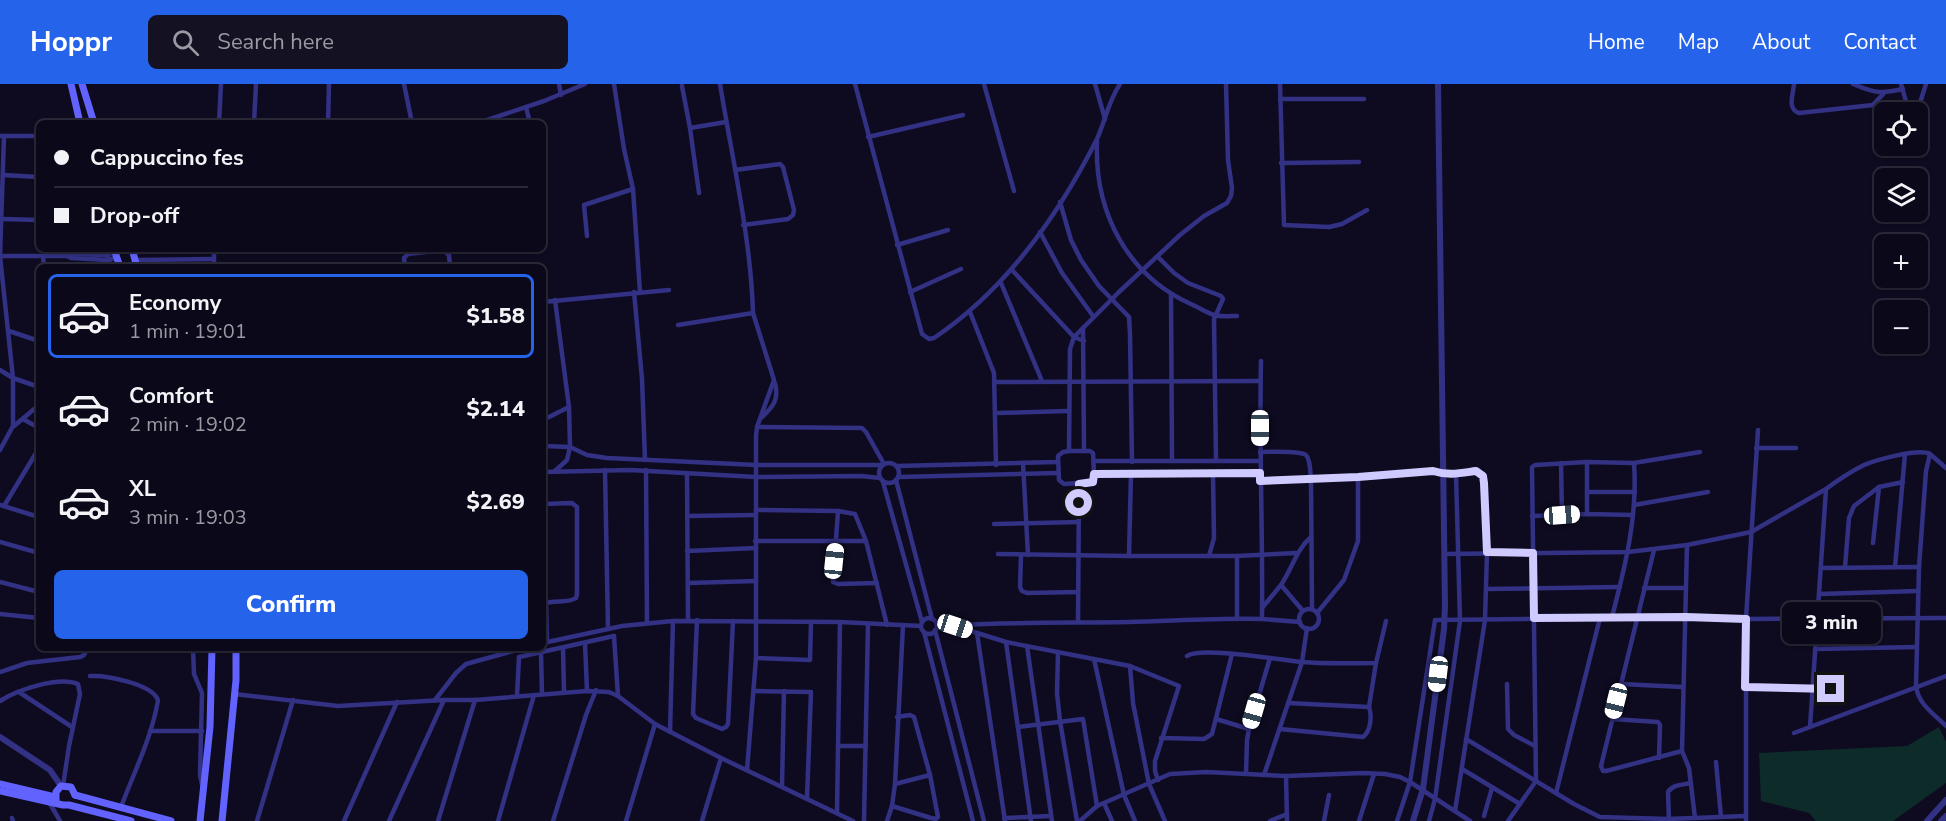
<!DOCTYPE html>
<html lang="en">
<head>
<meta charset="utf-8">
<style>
  body { margin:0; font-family:"Nunito Sans",sans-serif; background:#131122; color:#f1f3f6; height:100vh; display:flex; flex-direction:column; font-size:22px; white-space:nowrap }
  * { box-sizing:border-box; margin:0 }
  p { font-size:20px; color:#999aa2 }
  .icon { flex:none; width:33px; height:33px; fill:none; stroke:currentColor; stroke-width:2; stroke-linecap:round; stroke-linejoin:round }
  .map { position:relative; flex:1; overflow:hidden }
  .side { position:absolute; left:36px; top:180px; width:510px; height:387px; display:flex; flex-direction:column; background:#0a0819; border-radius:9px; box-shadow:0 2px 4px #0004,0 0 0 2px #2a2938 }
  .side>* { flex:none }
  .top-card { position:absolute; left:36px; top:36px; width:510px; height:132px; border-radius:9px; box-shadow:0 2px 4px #0004,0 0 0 2px #2a2938; display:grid; align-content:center; height:132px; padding:0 18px; background:#0a0819 }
  .tools { position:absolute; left:1874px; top:18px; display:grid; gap:12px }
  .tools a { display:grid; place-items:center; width:54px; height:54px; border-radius:9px; background:#0a0819; box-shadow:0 2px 4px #0004,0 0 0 2px #2a2938; font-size:30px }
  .end { position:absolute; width:27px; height:27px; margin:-14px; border:8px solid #cfcbff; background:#111; box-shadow:0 0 0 3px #111 }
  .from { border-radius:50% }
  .bubble { position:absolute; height:42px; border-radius:9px; background:#0a0819; box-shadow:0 2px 4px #0004,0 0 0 2px #2a2938; font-size:20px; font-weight:800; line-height:42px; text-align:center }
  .car { position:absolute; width:18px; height:36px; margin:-18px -9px; border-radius:8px; box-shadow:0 0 4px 2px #0007; background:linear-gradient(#fff 24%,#345 0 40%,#fff 0 76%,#345 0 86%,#fff 0) }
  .top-card b { display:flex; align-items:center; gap:21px; height:57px; font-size:22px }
  .top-card b+b { border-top:2px solid #2a2938 }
  .top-card i { width:15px; height:15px; background:#f1f3f6 }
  ul { padding:10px 0 0; list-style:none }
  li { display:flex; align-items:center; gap:18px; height:84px; margin:0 12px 9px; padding:0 6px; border:3px solid transparent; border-radius:9px }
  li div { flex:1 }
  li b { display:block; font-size:22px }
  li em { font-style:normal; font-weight:800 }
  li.on { border-color:#2563eb }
  li>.icon { width:54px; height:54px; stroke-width:1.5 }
  .cta { display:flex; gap:12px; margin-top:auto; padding:12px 18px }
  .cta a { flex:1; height:69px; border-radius:9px; background:#2563eb; color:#fff; font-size:24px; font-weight:800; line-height:69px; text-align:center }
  header { display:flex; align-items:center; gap:36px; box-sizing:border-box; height:84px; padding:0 30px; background:#2563eb; color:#fff }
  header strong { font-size:28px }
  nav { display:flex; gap:33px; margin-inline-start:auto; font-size:21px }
  .search { width:420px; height:54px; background:#131122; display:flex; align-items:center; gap:15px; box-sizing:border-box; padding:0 21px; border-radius:9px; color:#999aa2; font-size:22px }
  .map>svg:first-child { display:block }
  .green { fill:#0d2b29 }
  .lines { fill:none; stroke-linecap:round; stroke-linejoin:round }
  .minor { stroke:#323184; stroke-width:4.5 }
  .tertiary { stroke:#323184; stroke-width:6 }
  .secondary { stroke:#6263ff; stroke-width:7 }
  .route { stroke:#cfcbff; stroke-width:8 }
</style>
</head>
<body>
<header>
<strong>Hoppr</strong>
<div class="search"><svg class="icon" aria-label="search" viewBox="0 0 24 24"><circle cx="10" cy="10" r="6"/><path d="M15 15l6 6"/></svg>Search here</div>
<nav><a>Home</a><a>Map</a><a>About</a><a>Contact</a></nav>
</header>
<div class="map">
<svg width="1946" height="737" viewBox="0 0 1946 737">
  <rect width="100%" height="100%" fill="#0e0b21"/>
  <!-- green -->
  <polygon class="green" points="1939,643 1946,658 1946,699 1893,737 1816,737 1809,729 1761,717 1759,669 1907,662"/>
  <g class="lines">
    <!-- minor -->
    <g class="minor">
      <polyline points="404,0 412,39"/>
      <polyline points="559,0 561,11"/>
      <polyline points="614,0 624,65 633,105 640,208"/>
      <path d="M855,0l67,250 7,5 5,-1c73,-49 124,-122 163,-199 8,-18 12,-39 23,-55"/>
      <polyline points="984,0 1014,107"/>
      <polyline points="1095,0 1105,35"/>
      <polyline points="1280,0 1284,141 1329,143 1342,140 1367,126"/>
      <path d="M1794,0c-1,11 -7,25 5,29l74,-8 11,-12"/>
      <path d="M1853,0c21,9 27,10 50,5"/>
      <polyline points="1901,0 1907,21 1912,25 1919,22 1926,0"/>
      <polyline points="682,2 690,44"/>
      <polyline points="1280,15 1364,15"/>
      <polyline points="526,23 530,39"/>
      <polyline points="219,39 221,0"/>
      <polyline points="254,39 256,0"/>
      <polyline points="328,39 329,0"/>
      <polyline points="478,39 544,17 585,0"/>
      <polyline points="0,52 39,52"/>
      <polyline points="868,53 963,31"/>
      <path d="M1097,57c-3,71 30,135 96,164 7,3 14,8 21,10 7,2 16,1 23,1"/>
      <polyline points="1281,79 1359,78"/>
      <polyline points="735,86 780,80 783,83 794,126 793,131 788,135 743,141"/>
      <polyline points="3,91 39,93"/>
      <polyline points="699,109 690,44 726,38"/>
      <polyline points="1060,118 1071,156 1081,176 1099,202 1129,233 1130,250 1132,378"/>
      <polyline points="2,135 39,136"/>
      <polyline points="1040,148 1062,189 1093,232"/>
      <polyline points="587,152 584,121 633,105"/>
      <polyline points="897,161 948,146"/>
      <polyline points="105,165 111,183"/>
      <polyline points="0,172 67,172 72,170 106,171 115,168"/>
      <polyline points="43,172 44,183"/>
      <polyline points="67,172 71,174 108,176 117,173"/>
      <polyline points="1158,173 1174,189 1188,199 1221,212 1223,215 1214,235 1216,377"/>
      <polyline points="135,176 214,175"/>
      <polyline points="214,183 214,165"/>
      <polyline points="405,183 404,174 408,170 443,166 449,171 450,183"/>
      <polyline points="1012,186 1074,253 1084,257"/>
      <polyline points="1001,199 1042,297"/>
      <polyline points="634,208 642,295 645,376"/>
      <polyline points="910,208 961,185"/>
      <polyline points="1171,210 1172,377"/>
      <polyline points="555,216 569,323 570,363 567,376 555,387"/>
      <polyline points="543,218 669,206"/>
      <polyline points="970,228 994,289 996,381"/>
      <path d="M678,241l75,-12c-2,-74 -21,-155 -33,-229"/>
      <polyline points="1083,244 1084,367"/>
      <polyline points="9,247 39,257"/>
      <path d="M1261,277c-2,86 2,172 1,258l38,3"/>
      <polyline points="0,286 13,294 39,303"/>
      <polyline points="995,298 1260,297"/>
      <polyline points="995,329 1069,327"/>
      <path d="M762,333c12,-11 17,-18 13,-34"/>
      <polyline points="23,335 39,344"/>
      <polyline points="545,335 546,362"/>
      <polyline points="543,336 569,323"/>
      <polyline points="14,342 39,321"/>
      <polyline points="757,343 862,344 866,348 884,380"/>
      <polyline points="543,362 570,363 587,371 607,374 757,381 881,381"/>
      <polyline points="1756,364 1796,364"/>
      <polyline points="0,366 13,342 13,294 0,172 4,52"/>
      <polyline points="1069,367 1070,265 1074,253 1119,208 1180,151 1204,132 1227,119 1231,112 1232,104 1228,76 1226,0"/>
      <polygon points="1069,367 1090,367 1093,369 1094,390 1093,398 1064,400 1059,396 1058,372 1063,368"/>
      <path d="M1260,368c9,0 39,-2 46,3 5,5 4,18 5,25l1,129"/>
      <polyline points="1930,370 1946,384"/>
      <polyline points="1095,377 1260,377"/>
      <polyline points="1587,378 1587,430"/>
      <circle cx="889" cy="389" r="10"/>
      <polyline points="1023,379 1028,471"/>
      <polyline points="1561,379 1562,431"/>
      <polyline points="897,382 1058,378"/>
      <polyline points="605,386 608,545"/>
      <polyline points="646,386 647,539"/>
      <polyline points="543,388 630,386 756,393 861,392 880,394"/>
      <polyline points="687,389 688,536"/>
      <polyline points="1094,390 1260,389"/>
      <polyline points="898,393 1058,389"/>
      <polyline points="1358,393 1433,387 1444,390 1456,390"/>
      <polyline points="896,396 932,535"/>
      <path d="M1260,397c33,-1 65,-4 98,-4v64l-14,39 -27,33"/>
      <polyline points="883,398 922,538"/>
      <polyline points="1587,408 1635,408"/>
      <path d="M543,420l29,-1 5,4v87l-1,4c-9,6 -23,1 -33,6"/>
      <polyline points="0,421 39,433"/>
      <polyline points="1634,421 1708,408"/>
      <polyline points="4,422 39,364"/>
      <polyline points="756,426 838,427 855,430 866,457 887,541"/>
      <polyline points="838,427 833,498 838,500 877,499"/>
      <polyline points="687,432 756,431"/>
      <polyline points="1532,432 1587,430 1633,431"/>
      <polyline points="994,440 1079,438"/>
      <polyline points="755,457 866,457"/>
      <polyline points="0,458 39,469"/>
      <polyline points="1873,459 1879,403"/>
      <polyline points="1687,461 1682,667 1689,684 1695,734"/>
      <polyline points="1654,466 1601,682 1603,687 1606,687 1682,667"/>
      <polyline points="687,467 756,464"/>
      <polyline points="998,470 1129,472 1131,389"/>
      <polyline points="1445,470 1628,468 1687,461 1751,448 1826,405"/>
      <polyline points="1021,471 1020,503 1022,507 1027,509 1078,508"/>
      <polyline points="1129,472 1237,472 1296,469"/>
      <polyline points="1209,472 1214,454 1213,389"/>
      <polyline points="1237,472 1237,535"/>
      <polyline points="1845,483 1849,434 1854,422 1879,403 1903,398"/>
      <polyline points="1895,483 1905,370"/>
      <polyline points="1821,484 1919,483"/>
      <polyline points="0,498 39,508"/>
      <polyline points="688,499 756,497"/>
      <polyline points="1644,504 1686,504"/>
      <polyline points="1487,505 1620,503"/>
      <polyline points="1819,510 1918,507"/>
      <polyline points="546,518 547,558"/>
      <polyline points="1262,524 1281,501"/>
      <circle cx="1309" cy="535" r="10"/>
      <path d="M1303,527l-22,-26c11,-16 15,-35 30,-48"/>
      <polyline points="0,530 39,534"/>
      <path d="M1612,533c13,-50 26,-101 22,-154"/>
      <circle cx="929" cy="542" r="8"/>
      <polyline points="697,536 693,630 696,634 722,645 726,643 728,640 733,537"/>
      <polyline points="1078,538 1079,400"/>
      <path d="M958,541c57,-3 114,-2 170,-3 45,-1 89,-4 134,-3"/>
      <polyline points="937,542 955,542 1006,558 1130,582 1179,602 1155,677 1155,687 1158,696"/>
      <polyline points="935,546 984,737"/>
      <polyline points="924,548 973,737"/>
      <polyline points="977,549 1005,737"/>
      <polyline points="614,552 618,612"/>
      <polyline points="1006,558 1031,737"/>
      <polyline points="543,559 622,542 673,537 840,538 921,542"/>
      <polyline points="585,559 587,607"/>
      <polyline points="1027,562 1052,737"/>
      <polyline points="193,564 194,590 202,609 200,691 203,705"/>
      <polyline points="563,564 564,608"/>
      <polyline points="1815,565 1916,563"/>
      <polyline points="1058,568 1057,609 1060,637 1077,737"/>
      <polyline points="541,569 542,610"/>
      <path d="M1187,572c13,-10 94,4 115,6 24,2 49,1 74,1l10,-42"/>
      <polyline points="519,573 614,552"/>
      <polyline points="756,574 810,576 811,538"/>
      <polyline points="1094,575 1124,711 1135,737"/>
      <polyline points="1130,582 1133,619 1149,700 1165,737"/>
      <polyline points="0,588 27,579 80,573 84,571 88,564"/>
      <path d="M90,592c16,-1 62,8 68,24 -6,37 -24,72 -37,107"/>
      <polyline points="1507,600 1508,645 1514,651 1535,662"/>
      <polyline points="1621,600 1683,603"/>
      <polyline points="1745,603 1831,605"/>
      <polyline points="754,607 811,608 807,714"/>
      <polyline points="19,608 72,643"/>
      <polyline points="234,610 338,622 444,616 389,737"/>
      <polyline points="517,612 519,573"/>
      <polyline points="435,616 456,589 466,580 524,564"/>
      <polyline points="444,616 475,616 587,607 609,608 618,612 655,640 721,674 853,737"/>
      <path d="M0,617c17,-11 58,-25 78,-17l2,10 -11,52 -6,40"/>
      <polyline points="1369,623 1376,579"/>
      <polyline points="1216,635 1249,645"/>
      <polyline points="1612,635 1658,638 1660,641 1659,674"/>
      <polyline points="1018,643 1083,635 1097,722"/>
      <path d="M1810,643l16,-238c12,-9 24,-17 38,-24 12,-5 54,-17 66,-11l-4,17 -7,96 -3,119c2,18 17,27 30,40"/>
      <path d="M1280,645l83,8c8,-6 9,-21 6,-30l-81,-4"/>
      <polyline points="150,647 202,647"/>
      <polyline points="670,648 673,537"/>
      <polyline points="1794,649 1946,592"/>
      <polyline points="1161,654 1204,655 1212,650 1232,570"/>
      <polyline points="1466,655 1574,720 1600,733 1668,735 1746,732"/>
      <polyline points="838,662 866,662"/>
      <polyline points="1716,678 1721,733"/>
      <polyline points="1462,685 1520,720"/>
      <polyline points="747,686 756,574 756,352 757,343 774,296 753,229"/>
      <polyline points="1246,690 1247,656 1249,645 1270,574"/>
      <polyline points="1264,691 1302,578 1307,544"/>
      <polyline points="1286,692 1287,737"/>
      <polyline points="895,700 930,691"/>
      <polyline points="782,702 784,607"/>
      <polyline points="1556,709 1600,534"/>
      <polyline points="49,718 60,737"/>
      <polyline points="1104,719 1112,737"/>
      <polyline points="892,722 931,734 936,735 938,733 930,691 914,633 910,631 897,633"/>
      <polyline points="837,728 840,538"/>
      <polyline points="1484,732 1492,704"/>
      <polyline points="12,734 13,737"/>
      <polyline points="1004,734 1051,732"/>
      <polyline points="257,737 293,616"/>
      <polyline points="344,737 397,618"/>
      <polyline points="438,737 475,616"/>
      <polyline points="498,737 534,611"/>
      <polyline points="553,737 586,631 596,606"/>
      <polyline points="626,737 655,640"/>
      <polyline points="702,737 721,674"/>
      <polyline points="864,737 868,540"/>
      <polyline points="887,737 892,722 895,700 903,541"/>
      <polyline points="1080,737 1097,722 1170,690 1206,688 1286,692 1363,689 1385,690 1400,693 1410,698 1470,737"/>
      <polyline points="1270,737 1287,730"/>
      <polyline points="1324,737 1329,711"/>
      <polyline points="1359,737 1374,690"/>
      <polyline points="1397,737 1410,698 1435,536 1686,533 1746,535 1946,534"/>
      <polyline points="1429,737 1435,715 1460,537 1456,390 1476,387 1483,392 1484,399 1487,468 1485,536 1455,727"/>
      <polyline points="1508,737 1536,697 1532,383 1535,381 1587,378 1634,379 1700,368"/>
      <path d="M1669,737l-1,-29c5,-8 15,-7 23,-9"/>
      <polyline points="1746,737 1746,535 1758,346"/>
    </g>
    <!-- tertiary -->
    <g class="tertiary">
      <polyline points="0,653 50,686 61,702"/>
      <polyline points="1413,737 1423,705 1444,545 1445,522 1438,0"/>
      <polyline points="1927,737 1946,716"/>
      <polyline points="1941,737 1946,732"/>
    </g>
    <!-- secondary -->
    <g class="secondary">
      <polyline points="71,0 80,39"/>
      <polyline points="82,0 94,39"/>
      <polyline points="114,165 120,183"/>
      <polyline points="132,165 137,183"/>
      <polyline points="0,700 55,713"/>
      <polyline points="0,707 63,721 69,721 131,737"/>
      <polyline points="75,711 171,737"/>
      <polyline points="56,716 56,708 61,702 71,703 75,711"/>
      <polyline points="200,737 210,643 212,564"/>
      <polyline points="222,737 236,596 236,564"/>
    </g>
  </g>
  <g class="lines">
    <!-- route -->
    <path class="route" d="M1079,419v-19l14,-2 1,-8 166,-1v8l98,-4 75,-6c16,5 28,2 43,0l7,5 1,7 3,69 46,1 1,65 152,-1 60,2 -1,68 86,2"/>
  </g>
</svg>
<div class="tools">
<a><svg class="icon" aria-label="locate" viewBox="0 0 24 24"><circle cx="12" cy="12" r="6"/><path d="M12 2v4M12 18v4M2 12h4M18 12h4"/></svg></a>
<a><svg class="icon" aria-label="layers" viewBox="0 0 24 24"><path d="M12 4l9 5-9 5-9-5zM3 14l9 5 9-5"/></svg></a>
<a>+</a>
<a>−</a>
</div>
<i class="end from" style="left:1079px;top:419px"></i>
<i class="end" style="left:1831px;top:605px"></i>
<div class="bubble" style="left:1782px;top:518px;width:99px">3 min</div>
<i class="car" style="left:1260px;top:344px;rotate:180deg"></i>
<i class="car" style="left:1562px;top:431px;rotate:86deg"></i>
<i class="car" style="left:834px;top:477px;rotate:6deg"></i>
<i class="car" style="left:955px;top:542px;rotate:108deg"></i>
<i class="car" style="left:1438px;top:590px;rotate:187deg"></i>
<i class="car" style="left:1616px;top:617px;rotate:194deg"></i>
<i class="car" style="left:1254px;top:627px;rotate:196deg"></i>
<div class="top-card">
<b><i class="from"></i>Cappuccino fes</b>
<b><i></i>Drop-off</b>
</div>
<section class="side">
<ul>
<li class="on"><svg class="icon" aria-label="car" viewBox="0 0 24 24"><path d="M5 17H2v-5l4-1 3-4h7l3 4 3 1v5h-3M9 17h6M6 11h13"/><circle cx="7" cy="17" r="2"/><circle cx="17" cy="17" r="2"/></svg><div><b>Economy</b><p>1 min · 19:01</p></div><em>$1.58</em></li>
<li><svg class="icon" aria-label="car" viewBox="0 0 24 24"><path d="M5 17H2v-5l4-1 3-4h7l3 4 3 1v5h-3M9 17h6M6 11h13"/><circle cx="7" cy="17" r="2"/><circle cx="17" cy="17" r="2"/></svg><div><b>Comfort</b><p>2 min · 19:02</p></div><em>$2.14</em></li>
<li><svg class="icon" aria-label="car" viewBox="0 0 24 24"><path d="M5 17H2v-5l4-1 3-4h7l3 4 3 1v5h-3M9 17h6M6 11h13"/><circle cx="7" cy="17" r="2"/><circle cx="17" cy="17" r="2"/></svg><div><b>XL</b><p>3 min · 19:03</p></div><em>$2.69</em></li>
</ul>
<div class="cta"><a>Confirm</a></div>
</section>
</div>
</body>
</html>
